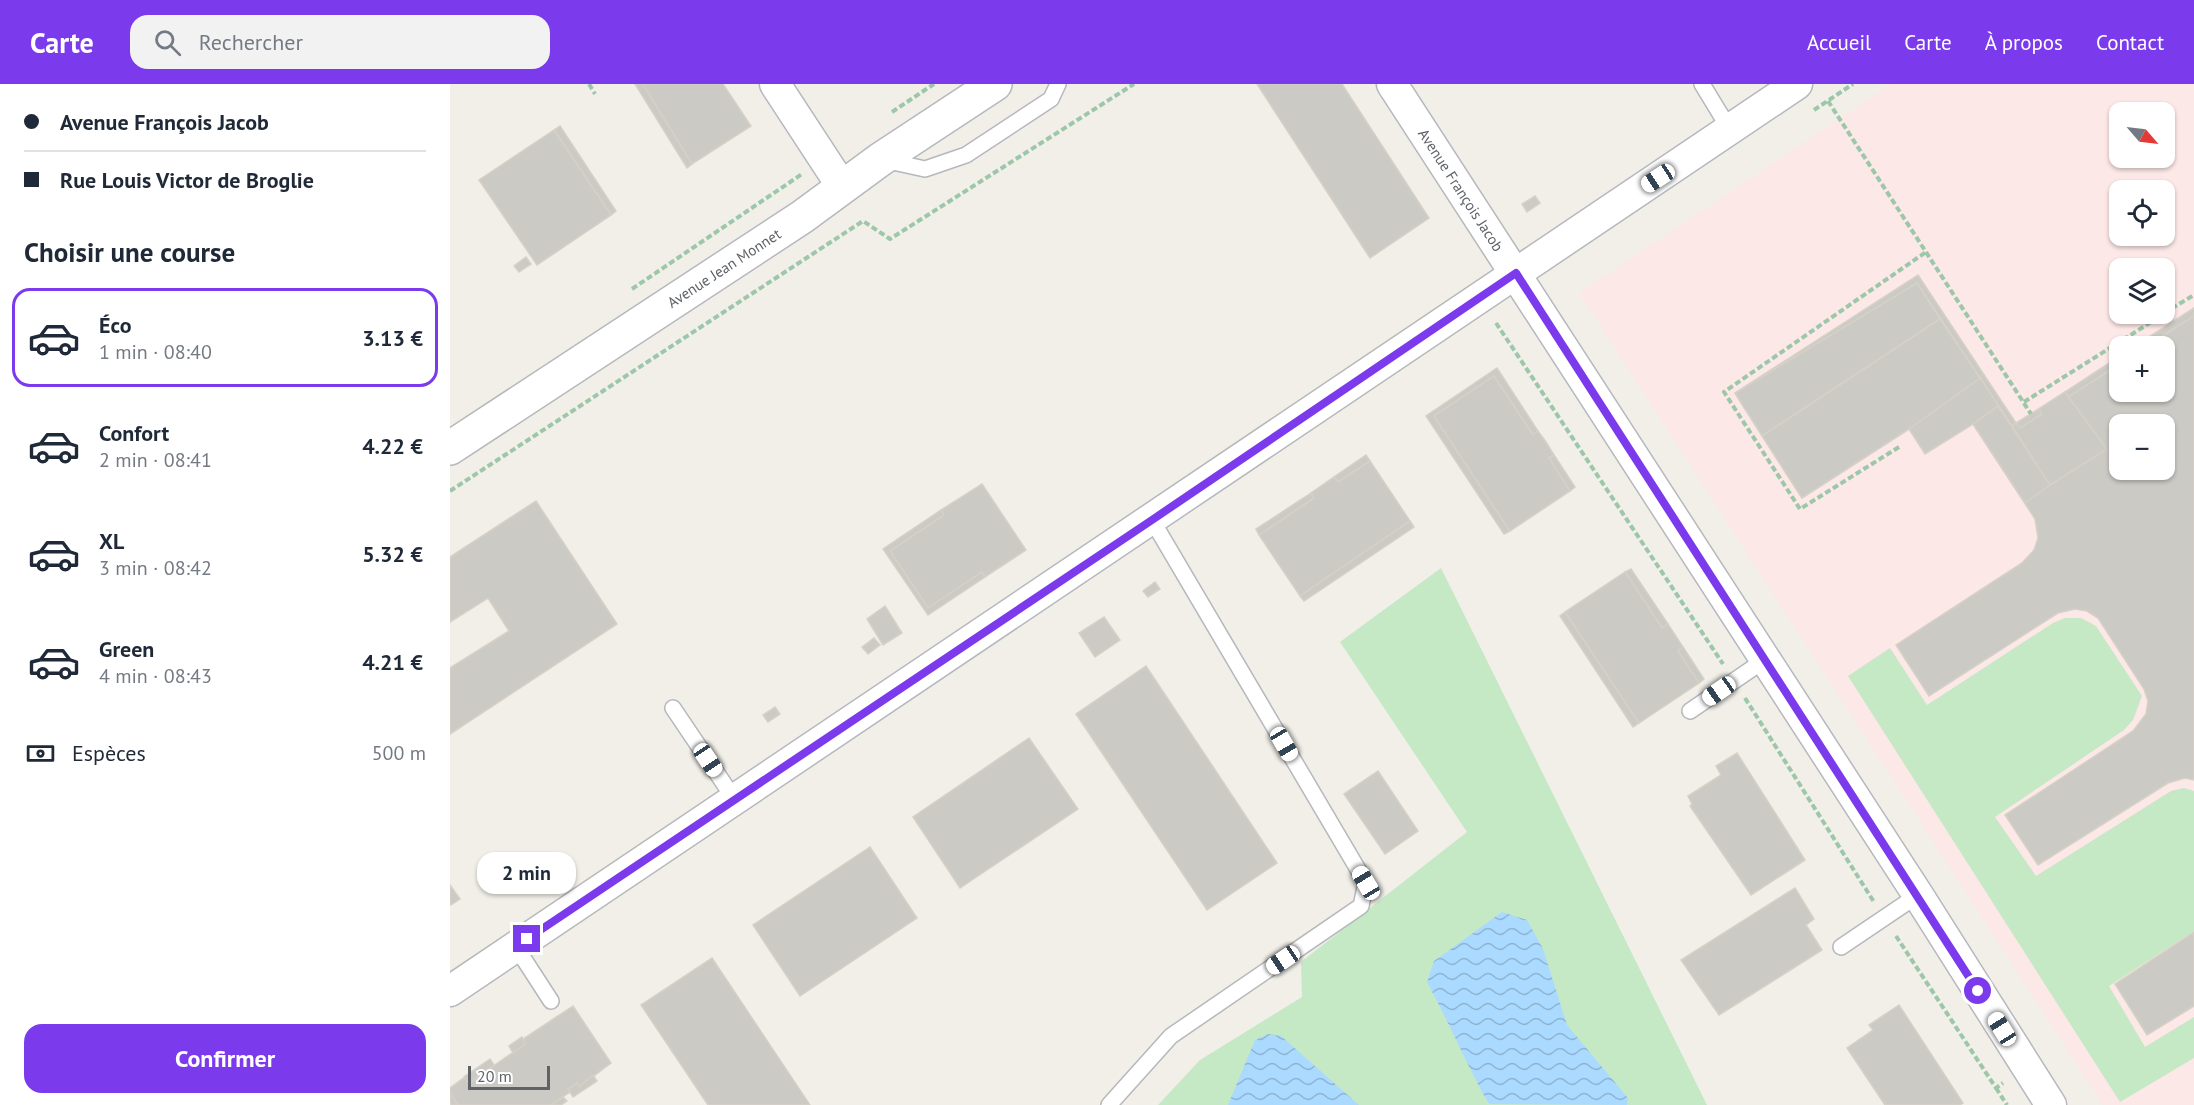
<!DOCTYPE html>
<html lang="fr">
<head>
<meta charset="utf-8">
<style>
  body { margin:0; font-family:"PT Sans",sans-serif; background:#f2f2f3; color:#1f2937; height:100vh; display:flex; flex-direction:column; font-size:22px; white-space:nowrap }
  * { box-sizing:border-box; margin:0 }
  p { font-size:20px; color:#747a83 }
  .icon { flex:none; width:33px; height:33px; fill:none; stroke:currentColor; stroke-width:2; stroke-linecap:round; stroke-linejoin:round }
  .map { position:relative; flex:1; overflow:hidden }
  .side { display:flex; flex-direction:column; background:#fff; width:450px }
  .side>* { flex:none }
  .banner { display:grid; align-content:center; height:132px; padding:0 24px; background:#fff }
  .needle { width:39px; rotate:118deg }
  .buttons { position:absolute; left:1659px; top:18px; display:grid; gap:12px }
  .buttons a { display:grid; place-items:center; width:66px; height:66px; border-radius:12px; background:#fff; box-shadow:0 2px 4px #0004; font-size:30px }
  .scale { position:absolute; left:18px; bottom:15px; width:82px; box-sizing:border-box; padding-left:6px; border:3px solid #5f6368; border-top:0; font-size:16px; line-height:21px; white-space:nowrap; color:#5f6368; -webkit-text-stroke:4px #fff; paint-order:stroke }
  .end { position:absolute; width:27px; height:27px; margin:-14px; border:8px solid #7c3aed; background:#fff; box-shadow:0 0 0 3px #fff }
  .from { border-radius:50% }
  .bubble { position:absolute; height:42px; border-radius:18px; background:#fff; box-shadow:0 2px 4px #0004; font-size:20px; font-weight:800; line-height:42px; text-align:center }
  .car { position:absolute; width:18px; height:36px; margin:-18px -9px; border-radius:8px; box-shadow:0 0 4px 2px #0007; background:linear-gradient(#fff 24%,#345 0 40%,#fff 0 76%,#345 0 86%,#fff 0) }
  .banner b { display:flex; align-items:center; gap:21px; height:57px; font-size:22px }
  .banner b+b { border-top:2px solid #e0e1e3 }
  .banner i { width:15px; height:15px; background:#1f2937 }
  ul { padding:0; list-style:none }
  li { display:flex; align-items:center; gap:18px; height:99px; margin:0 12px 9px; padding:0 12px; border:3px solid transparent; border-radius:18px }
  li div { flex:1 }
  li b { display:block; font-size:22px }
  li em { font-style:normal; font-weight:800 }
  li.on { border-color:#7c3aed }
  li>.icon { width:54px; height:54px; stroke-width:1.5 }
  h2 { padding:0 24px; font-size:27px; line-height:72px }
  .pay { display:flex; align-items:center; gap:15px; height:66px; padding:0 24px; font-size:22px }
  .pay p { margin-inline-start:auto }
  .action { display:flex; gap:12px; margin-top:auto; padding:12px 24px }
  .action a { flex:1; height:69px; border-radius:18px; background:#7c3aed; color:#fff; font-size:24px; font-weight:800; line-height:69px; text-align:center }
  header { display:flex; align-items:center; gap:36px; box-sizing:border-box; height:84px; padding:0 30px; background:#7c3aed; color:#fff }
  header strong { font-size:28px }
  nav { display:flex; gap:33px; margin-inline-start:auto; font-size:21px }
  .search { width:420px; height:54px; background:#f2f2f3; display:flex; align-items:center; gap:15px; box-sizing:border-box; padding:0 21px; border-radius:18px; color:#747a83; font-size:22px }
  main { display:flex; flex:1; min-height:0 }
  .map>svg:first-child { display:block }
  .medical { fill:#fce8e6; fill-rule:evenodd }
  .grass { fill:#c5e8c5 }
  .water { fill:url(#water-waves) }
  .building { fill:#cccac5; stroke:#d6d1c6; stroke-width:1.5; fill-rule:evenodd }
  .lines { fill:none; stroke-linecap:round; stroke-linejoin:round }
  .service-casing { stroke:#b5b8bc; stroke-width:18 }
  .minor-casing { stroke:#b5b8bc; stroke-width:33 }
  .tertiary-casing { stroke:#b5b8bc; stroke-width:36 }
  .path { stroke:#9cc7a9; stroke-width:4; stroke-dasharray:6 3; stroke-linecap:butt }
  .service { stroke:#fff; stroke-width:15 }
  .minor { stroke:#fff; stroke-width:30 }
  .tertiary { stroke:#fff; stroke-width:33 }
  .route { stroke:#7c3aed; stroke-width:8 }
  .labels { text-anchor:middle; dominant-baseline:central; stroke-width:5; stroke-linejoin:round; paint-order:stroke }
  .street-label { font-size:15px; fill:#5f6368; stroke:#fff }
</style>
</head>
<body>
<header>
<strong>Carte</strong>
<div class="search"><svg class="icon" aria-label="search" viewBox="0 0 24 24"><circle cx="10" cy="10" r="6"/><path d="M15 15l6 6"/></svg>Rechercher</div>
<nav><a>Accueil</a><a>Carte</a><a>À propos</a><a>Contact</a></nav>
</header>
<main>
<section class="side">
<div class="banner">
<b><i class="from"></i>Avenue François Jacob</b>
<b><i></i>Rue Louis Victor de Broglie</b>
</div>
<h2>Choisir une course</h2>
<ul>
<li class="on"><svg class="icon" aria-label="car" viewBox="0 0 24 24"><path d="M5 17H2v-5l4-1 3-4h7l3 4 3 1v5h-3M9 17h6M6 11h13"/><circle cx="7" cy="17" r="2"/><circle cx="17" cy="17" r="2"/></svg><div><b>Éco</b><p>1 min · 08:40</p></div><em>3.13 €</em></li>
<li><svg class="icon" aria-label="car" viewBox="0 0 24 24"><path d="M5 17H2v-5l4-1 3-4h7l3 4 3 1v5h-3M9 17h6M6 11h13"/><circle cx="7" cy="17" r="2"/><circle cx="17" cy="17" r="2"/></svg><div><b>Confort</b><p>2 min · 08:41</p></div><em>4.22 €</em></li>
<li><svg class="icon" aria-label="car" viewBox="0 0 24 24"><path d="M5 17H2v-5l4-1 3-4h7l3 4 3 1v5h-3M9 17h6M6 11h13"/><circle cx="7" cy="17" r="2"/><circle cx="17" cy="17" r="2"/></svg><div><b>XL</b><p>3 min · 08:42</p></div><em>5.32 €</em></li>
<li><svg class="icon" aria-label="car" viewBox="0 0 24 24"><path d="M5 17H2v-5l4-1 3-4h7l3 4 3 1v5h-3M9 17h6M6 11h13"/><circle cx="7" cy="17" r="2"/><circle cx="17" cy="17" r="2"/></svg><div><b>Green</b><p>4 min · 08:43</p></div><em>4.21 €</em></li>
</ul>
<div class="pay"><svg class="icon" aria-label="cash" viewBox="0 0 24 24"><path d="M3 7h18v10H3z"/><circle cx="12" cy="12" r="2"/></svg>Espèces<p>500 m</p></div>
<div class="action"><a>Confirmer</a></div>
</section>
<div class="map">
<svg width="1744" height="1021" viewBox="0 0 1744 1021">
  <defs>
    <pattern id="water-waves" width="16" height="10" patternUnits="userSpaceOnUse" patternTransform="scale(1.5)"><rect width="16" height="10" fill="#aadaff"/><path d="M0 5q4-4 8 0t8 0" fill="none" stroke="#8eb4d2"/></pattern>
  </defs>
  <rect width="100%" height="100%" fill="#f1efe8"/>
  <!-- medical -->
  <path class="medical" d="M1441,0h303v1021h-91l-524,-812zM1670,28h44v46h-44zM1670,106h44v46h-44zM1670,184h44v46h-44zM1670,262h44v46h-44zM1670,340h44v46h-44z"/>
  <!-- grass -->
  <g class="grass">
    <polygon points="991,484 1257,1021 708,1021 750,976 852,913 851,878 1017,748 890,558"/>
    <polygon points="1615,534 1631,534 1646,542 1692,612 1683,636 1674,646 1545,733 1586,792 1721,707 1734,704 1744,707 1744,847 1659,902 1695,963 1744,933 1744,974 1670,1018 1398,592 1440,564 1477,621 1603,539"/>
  </g>
  <!-- water -->
  <g class="water">
    <path d="M1052,828l25,8 16,29 24,76 61,73 -1,7 -138,-1c-23,-40 -40,-82 -62,-122l7,-21z"/>
    <polygon points="818,950 831,952 909,1021 778,1021 805,956"/>
  </g>
  <!-- building -->
  <g class="building">
    <polygon points="185,0 193,0 242,80 237,84"/>
    <polygon points="193,0 273,0 301,42 242,80"/>
    <polygon points="807,0 892,0 979,134 920,174"/>
    <polygon points="110,42 166,127 161,131 104,46"/>
    <polygon points="104,46 161,131 87,181 29,96"/>
    <polygon points="1085,112 1090,119 1077,128 1072,120"/>
    <polygon points="76,173 81,180 69,188 64,182"/>
    <polygon points="1468,191 1566,339 1562,342 1467,199 1288,314 1285,309"/>
    <path d="M1467,199l95,143 4,-3 4,5 22,-14 -3,-5 26,-17 3,5 52,-33v28h44v-46h-18l48,-30v464l-9,-2 -17,5 -130,82 -33,-50 128,-84 13,-17 2,-13 -4,-12 -46,-71 -11,-7 -12,-2 -17,4 -129,83 -33,-51 126,-82 12,-13 4,-12 -3,-19 -62,-95 -48,30 -16,-25 -107,69 -64,-100zM1670,340h44v46h-44z"/>
    <polygon points="1467,199 1490,235 1312,352 1285,309"/>
    <polygon points="1744,224 1744,232 1696,262 1685,262"/>
    <polygon points="1490,235 1530,294 1459,345 1352,414 1312,352"/>
    <polygon points="1670,272 1670,280 1618,313 1615,308"/>
    <polygon points="1047,284 1088,347 1083,351 1044,292 984,332 1060,447 1054,450 976,332"/>
    <polygon points="1044,292 1083,351 1088,347 1096,358 1104,371 1099,374 1120,407 1060,447 984,332"/>
    <polygon points="1615,308 1657,365 1600,401 1562,342"/>
    <polygon points="1548,322 1600,401 1575,419 1523,340"/>
    <polygon points="1589,325 1592,330 1570,344 1566,339"/>
    <polygon points="916,371 920,377 888,398 884,393"/>
    <polygon points="1104,371 1125,403 1120,407 1099,374"/>
    <polygon points="920,377 960,437 850,512 809,451 864,414 861,409 884,393 888,398"/>
    <polygon points="532,400 576,466 535,493 532,488 478,524 440,467 494,431 491,426"/>
    <polygon points="861,409 864,414 809,451 806,445"/>
    <polygon points="86,417 167,540 0,650 0,584 59,547 38,514 0,538 0,473"/>
    <polygon points="491,426 494,431 440,467 478,524 532,488 535,493 478,531 433,465"/>
    <polygon points="960,437 964,443 854,517 850,512"/>
    <polygon points="1181,485 1218,540 1212,544 1175,488"/>
    <polygon points="1175,488 1212,544 1218,540 1233,563 1228,567 1249,599 1189,639 1115,528"/>
    <polygon points="705,498 710,505 698,513 693,507"/>
    <polygon points="435,522 452,549 433,561 417,535"/>
    <polygon points="1115,528 1189,639 1183,643 1110,532"/>
    <polygon points="654,533 670,556 645,573 629,549"/>
    <polygon points="424,554 430,561 418,570 412,563"/>
    <polygon points="1233,563 1254,595 1249,599 1228,567"/>
    <polygon points="696,582 827,779 757,826 626,630"/>
    <polygon points="325,623 330,630 318,638 313,631"/>
    <polygon points="579,654 628,725 510,804 463,733"/>
    <polygon points="1287,669 1355,776 1301,811 1240,722 1242,720 1238,712 1271,691 1266,682"/>
    <polygon points="928,687 968,747 935,770 894,710"/>
    <polygon points="420,763 467,834 350,912 303,841"/>
    <polygon points="0,801 10,815 1,821 0,819"/>
    <polygon points="1345,804 1364,835 1356,841 1372,866 1269,931 1231,876"/>
    <polygon points="1744,848 1744,922 1697,951 1665,900"/>
    <polygon points="262,874 360,1021 258,1021 191,921"/>
    <polygon points="1449,921 1513,1019 1510,1021 1435,1021 1397,964 1423,946 1419,941"/>
    <polygon points="123,922 161,979 129,1003 127,999 118,1005 120,1008 101,1021 8,1021 0,1010 0,1004 15,993 19,999 75,960 73,955"/>
    <polygon points="72,953 75,960 63,969 59,962"/>
    <polygon points="40,975 44,981 19,999 14,993"/>
    <polygon points="143,991 147,997 123,1013 118,1005 127,999 129,1003"/>
    <polygon points="0,1010 8,1021 1,1021"/>
    <polygon points="113,1013 117,1017 111,1021 101,1021"/>
  </g>
  <g class="lines">
    <!-- service casing -->
    <g class="service-casing">
      <g id="service">
        <polyline points="1252,0 1280,46"/>
        <polyline points="434,76 475,85 516,71 601,15 608,0"/>
        <polyline points="223,624 285,716"/>
        <polyline points="1240,627 1316,575"/>
        <polyline points="66,863 101,917"/>
        <polyline points="1391,863 1468,811"/>
        <polyline points="659,1021 721,952 911,822 916,799 702,436"/>
      </g>
    </g>
    <!-- minor casing -->
    <g class="minor-casing">
      <g id="minor">
        <polyline points="325,0 393,104"/>
        <polyline points="942,0 1468,811 1601,1021"/>
        <polyline points="0,907 1347,0"/>
      </g>
    </g>
    <!-- tertiary casing -->
    <g class="tertiary-casing">
      <polyline id="tertiary" points="0,364 352,133 431,75 545,0"/>
    </g>
    <!-- path -->
    <g class="path">
      <polyline points="139,0 145,10"/>
      <polyline points="1378,17 1581,330"/>
      <polyline points="1364,26 1403,0"/>
      <polyline points="442,28 484,0"/>
      <polyline points="182,205 352,90"/>
      <polyline points="1714,229 1744,211"/>
      <polyline points="1046,239 1273,580"/>
      <polyline points="1574,318 1714,230"/>
      <polyline points="1449,363 1350,425 1274,308 1476,168"/>
      <polyline points="0,407 413,137 440,155 684,0"/>
      <polyline points="1295,614 1424,818"/>
      <polyline points="1446,852 1546,1004 1553,999"/>
      <polyline points="1546,1004 1557,1021"/>
    </g>
    <!-- service -->
    <use href="#service" class="service"/>
    <!-- minor -->
    <use href="#minor" class="minor"/>
    <!-- tertiary -->
    <use href="#tertiary" class="tertiary"/>
  </g>
  <g class="lines">
    <!-- route -->
    <polyline class="route" points="77,855 702,436 1066,189 1528,907"/>
  </g>
  <g class="labels">
    <!-- street labels -->
    <g class="street-label">
      <text transform="translate(1011 106) rotate(57)">Avenue François Jacob</text>
      <text transform="translate(274 184) rotate(-33)">Avenue Jean Monnet</text>
    </g>
  </g>
</svg>
<div class="buttons">
<a><svg class="needle" viewBox="-14 -14 28 28"><path d="M0-13l5 13h-10z" fill="#e53935"/><path d="M0 13l5-13h-10z" fill="#747a83"/></svg></a>
<a><svg class="icon" aria-label="locate" viewBox="0 0 24 24"><circle cx="12" cy="12" r="6"/><path d="M12 2v4M12 18v4M2 12h4M18 12h4"/></svg></a>
<a><svg class="icon" aria-label="layers" viewBox="0 0 24 24"><path d="M12 4l9 5-9 5-9-5zM3 14l9 5 9-5"/></svg></a>
<a>+</a>
<a>−</a>
</div>
<div class="scale">20 m</div>
<i class="end from" style="left:1528px;top:907px"></i>
<i class="end" style="left:77px;top:855px"></i>
<div class="bubble" style="left:27px;top:768px;width:99px">2 min</div>
<i class="car" style="left:1208px;top:94px;rotate:237deg"></i>
<i class="car" style="left:1269px;top:607px;rotate:235deg"></i>
<i class="car" style="left:834px;top:660px;rotate:150deg"></i>
<i class="car" style="left:258px;top:676px;rotate:146deg"></i>
<i class="car" style="left:916px;top:799px;rotate:329deg"></i>
<i class="car" style="left:833px;top:876px;rotate:236deg"></i>
<i class="car" style="left:1552px;top:945px;rotate:328deg"></i>
</div>
</main>
</body>
</html>
